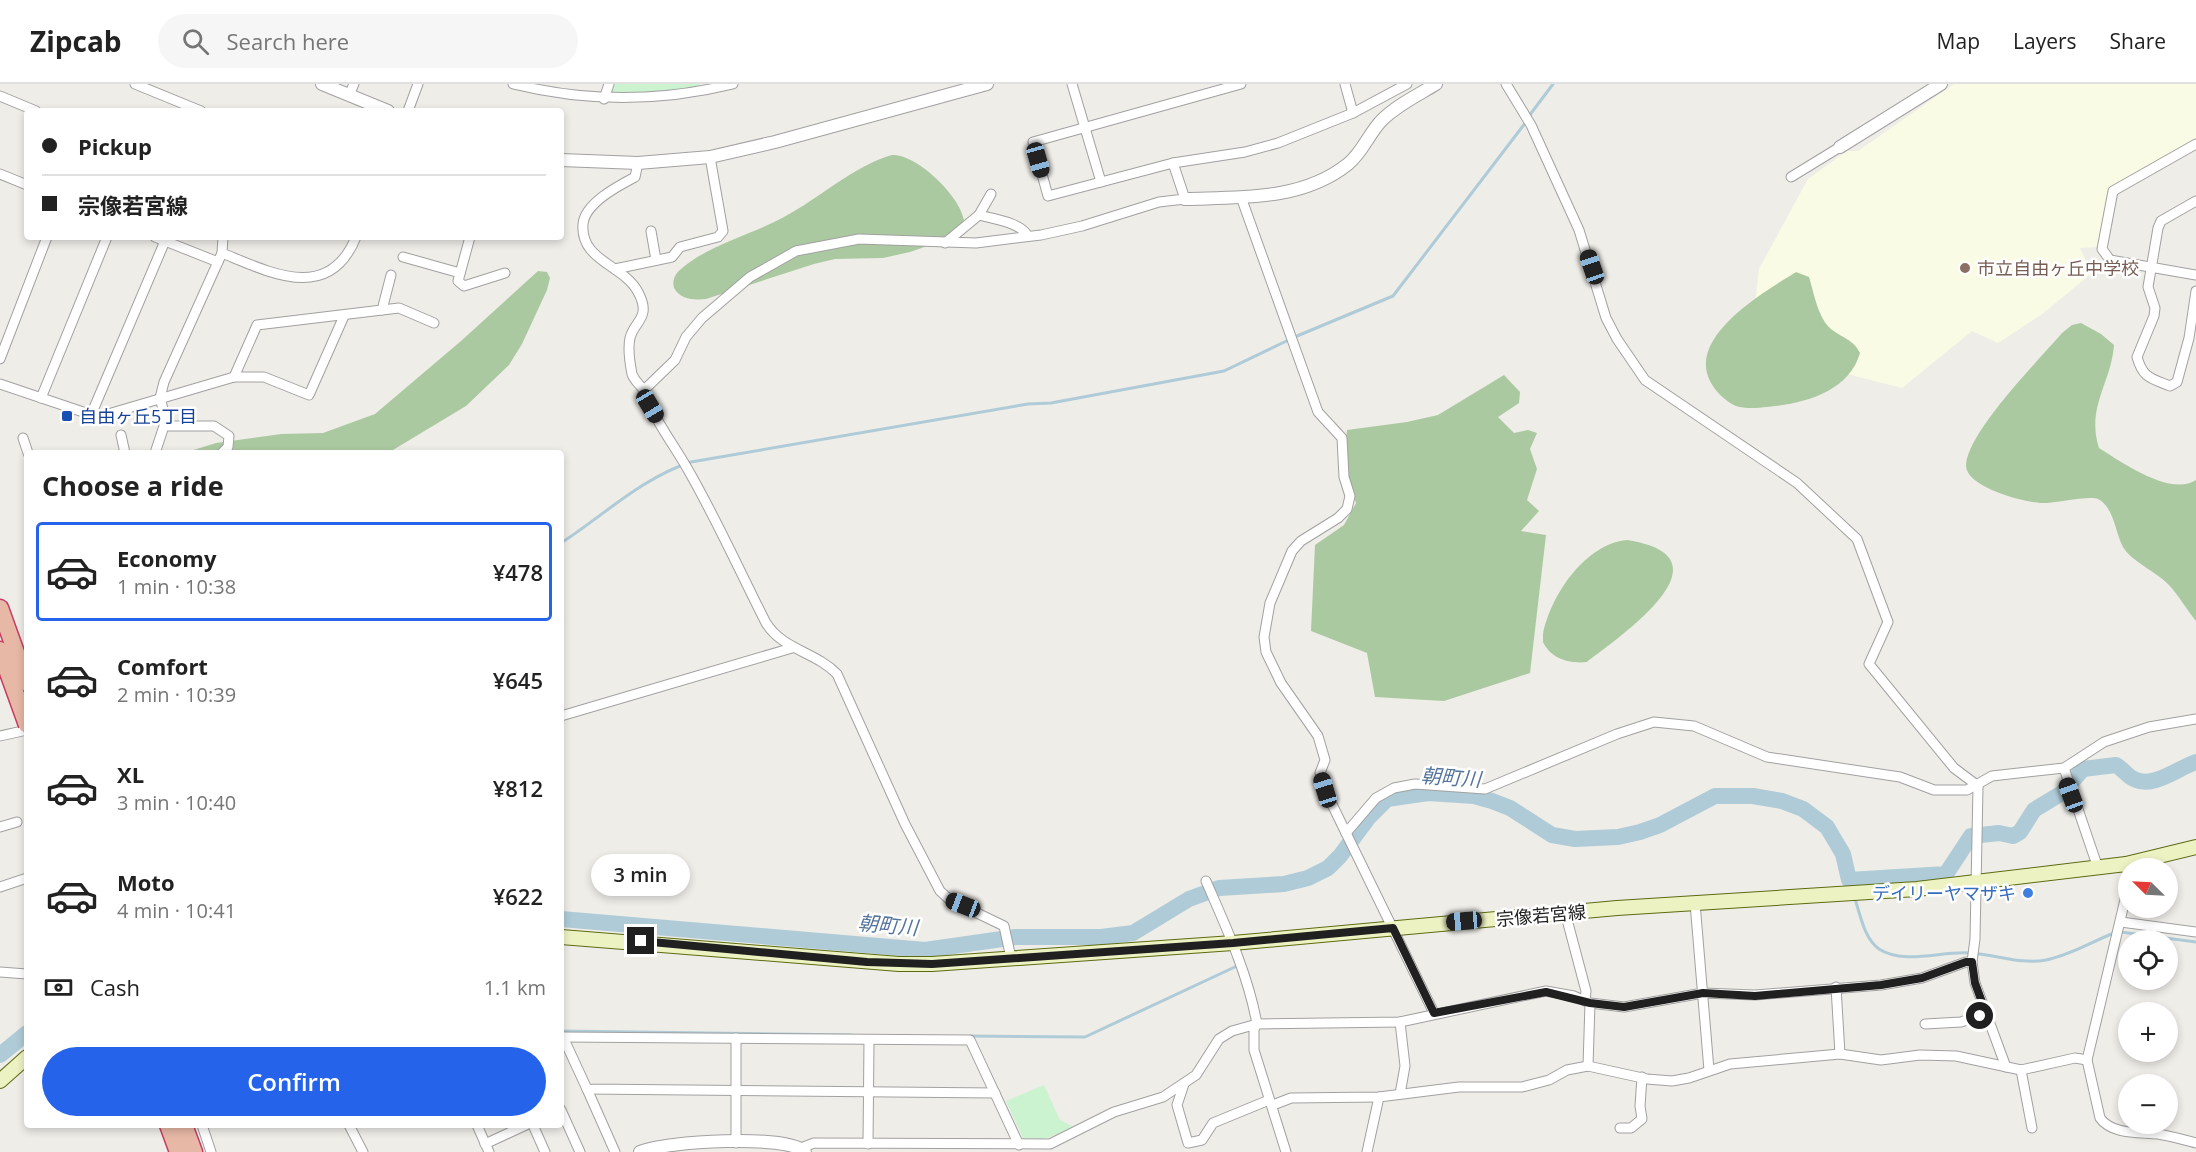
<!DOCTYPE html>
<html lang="en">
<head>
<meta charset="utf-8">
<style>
  body { margin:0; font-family:"Open Sans","Noto Sans JP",sans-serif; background:#f6f6f6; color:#222; height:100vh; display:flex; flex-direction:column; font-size:22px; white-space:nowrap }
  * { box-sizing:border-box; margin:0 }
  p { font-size:20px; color:#767676 }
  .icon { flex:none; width:33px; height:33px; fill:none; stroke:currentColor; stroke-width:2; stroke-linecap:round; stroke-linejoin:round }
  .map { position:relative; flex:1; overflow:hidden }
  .side { position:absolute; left:24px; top:366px; width:540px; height:678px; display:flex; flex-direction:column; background:#fff; border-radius:6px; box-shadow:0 3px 9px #0003 }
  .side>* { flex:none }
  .top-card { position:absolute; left:24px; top:24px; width:540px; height:132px; border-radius:6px; box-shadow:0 3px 9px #0003; display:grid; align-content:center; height:132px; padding:0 18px; background:#fff }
  .needle { width:39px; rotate:294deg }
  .fabs { position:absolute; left:2118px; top:774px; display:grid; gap:12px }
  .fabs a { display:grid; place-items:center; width:60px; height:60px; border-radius:50%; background:#fff; box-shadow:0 3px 9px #0003; font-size:30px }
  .end { position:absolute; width:27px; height:27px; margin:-14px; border:8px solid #202020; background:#fff; box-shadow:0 0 0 3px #fff }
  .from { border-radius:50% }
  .bubble { position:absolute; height:42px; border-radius:21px; background:#fff; box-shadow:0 3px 9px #0003; font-size:20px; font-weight:600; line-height:42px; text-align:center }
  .car { position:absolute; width:18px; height:36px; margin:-18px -9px; border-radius:8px; box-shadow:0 0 4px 2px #0007; background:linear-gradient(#222 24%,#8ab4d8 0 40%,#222 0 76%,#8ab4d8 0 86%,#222 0) }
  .top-card b { display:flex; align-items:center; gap:21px; height:57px; font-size:22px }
  .top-card b+b { border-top:2px solid #e0e0e0 }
  .top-card i { width:15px; height:15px; background:#222 }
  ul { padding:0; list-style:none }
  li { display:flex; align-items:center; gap:18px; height:99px; margin:0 12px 9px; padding:0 6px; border:3px solid transparent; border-radius:6px }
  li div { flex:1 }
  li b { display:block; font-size:22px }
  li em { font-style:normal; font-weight:600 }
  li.current { border-color:#2563eb }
  li>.icon { width:54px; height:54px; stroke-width:1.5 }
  h2 { padding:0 18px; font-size:27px; line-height:72px }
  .pay { display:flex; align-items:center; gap:15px; height:66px; padding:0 18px; font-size:22px }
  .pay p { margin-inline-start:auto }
  .cta { display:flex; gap:12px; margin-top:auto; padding:12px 18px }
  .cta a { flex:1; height:69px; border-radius:36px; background:#2563eb; color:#fff; font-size:24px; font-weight:600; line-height:69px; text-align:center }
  header { display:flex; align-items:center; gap:36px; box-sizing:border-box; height:84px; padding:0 30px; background:#fff; border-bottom:2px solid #e0e0e0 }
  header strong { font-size:28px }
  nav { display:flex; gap:33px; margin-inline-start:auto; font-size:21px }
  .search { width:420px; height:54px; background:#f6f6f6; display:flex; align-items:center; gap:15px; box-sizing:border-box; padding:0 21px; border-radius:33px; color:#767676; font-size:22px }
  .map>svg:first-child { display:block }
  .education { fill:#fafbe4 }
  .forest { fill:#abc9a1 }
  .park { fill:#cbf3d0 }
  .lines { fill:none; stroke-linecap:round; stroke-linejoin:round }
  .stream { stroke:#aecbd7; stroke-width:3 }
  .river { stroke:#aecbd7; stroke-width:16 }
  .minor-casing { stroke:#a1a1a1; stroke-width:11 }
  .tertiary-casing { stroke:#a1a1a1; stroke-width:14 }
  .secondary-casing { stroke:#5c6b13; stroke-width:16 }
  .trunk-casing { stroke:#c63c63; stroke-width:19 }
  .minor { stroke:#fff; stroke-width:9 }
  .tertiary { stroke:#fff; stroke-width:12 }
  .secondary { stroke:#edf2c3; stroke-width:14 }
  .trunk { stroke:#e7b8a6; stroke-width:16 }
  .trunk-bridge-casing { stroke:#c63c63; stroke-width:19; stroke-linecap:butt }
  .trunk-bridge { stroke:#e7b8a6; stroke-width:16 }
  .route { stroke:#202020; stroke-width:8 }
  .education-dot { fill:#8d6e63; stroke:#fff; stroke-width:2 }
  .transit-dot { fill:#1a4fb4; stroke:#fff; stroke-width:2 }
  .shop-dot { fill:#3f7fe0; stroke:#fff; stroke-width:2 }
  .labels { text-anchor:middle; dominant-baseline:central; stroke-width:5; stroke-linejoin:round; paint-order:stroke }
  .education-label { font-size:18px; fill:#785e54; stroke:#fff; text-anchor:start }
  .transit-label { font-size:18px; fill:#164399; stroke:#fff; text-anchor:start }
  .shop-label { font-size:18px; fill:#366cbe; stroke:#fff; text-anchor:end }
  .street-label { font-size:18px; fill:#202020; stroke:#fff }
  .water-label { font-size:20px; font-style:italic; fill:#54749d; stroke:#fff }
</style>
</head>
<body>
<header>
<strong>Zipcab</strong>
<div class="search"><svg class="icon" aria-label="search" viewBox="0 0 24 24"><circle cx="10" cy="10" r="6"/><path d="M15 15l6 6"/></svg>Search here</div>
<nav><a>Map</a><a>Layers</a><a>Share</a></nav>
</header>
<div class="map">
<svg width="2196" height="1068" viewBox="0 0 2196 1068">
  <rect width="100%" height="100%" fill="#efede8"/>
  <!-- education -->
  <polygon class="education" points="1954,0 2196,0 2196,56 2109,104 2098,163 2080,164 2092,189 2041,231 1998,259 1972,247 1902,304 1812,281 1753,238 1759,185 1808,95 1847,67 1858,67"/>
  <!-- forest -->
  <g class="forest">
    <path d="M892,71c25,-1 68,41 72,65l-8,16 -46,16 -27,6 -48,1 -21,5 -108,35c-12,1 -25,1 -32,-11 -2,-8 1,-14 7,-19 29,-25 70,-34 103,-52 36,-19 69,-51 108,-62z"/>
    <polygon points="538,187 547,188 550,194 547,206 522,260 509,281 466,322 388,369 184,369 216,359 281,350 323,349 375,330 461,257"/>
    <path d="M1796,188l13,5c5,16 9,41 22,52 11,9 22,10 29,24 -11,39 -57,51 -93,54 -9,1 -22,2 -31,-1 -11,-5 -21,-15 -26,-25 -23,-45 56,-90 86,-109z"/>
    <path d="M2081,239l20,11 13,11c-3,39 -28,62 -15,103 22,14 72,49 97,32v141c-9,-11 -17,-25 -27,-36 -13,-14 -36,-22 -46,-38 -8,-15 -9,-40 -25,-48 -9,-4 -44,5 -58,4 -17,-1 -75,-16 -74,-38 2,-34 73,-105 96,-132l10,-8z"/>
    <polygon points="1504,291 1520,308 1519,319 1498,333 1514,349 1528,346 1537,349 1530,365 1537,385 1527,416 1539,427 1521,447 1546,451 1530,589 1444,617 1375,613 1367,569 1311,547 1315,461 1344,441 1356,419 1344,386 1347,346 1407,338 1438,331"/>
    <path d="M1627,456c109,17 -5,95 -40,122 -17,2 -36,-3 -44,-20v-8c8,-39 42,-90 84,-94z"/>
  </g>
  <!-- park -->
  <g class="park">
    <polygon points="613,0 699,0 700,3 612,11 610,8"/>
    <polygon points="1044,1001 1060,1036 1076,1044 1043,1055 1023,1054 1006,1017"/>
  </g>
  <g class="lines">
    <!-- stream -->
    <g class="stream">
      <polyline points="1529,32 1553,0"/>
      <path d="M561,459c43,-28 81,-65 130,-81l337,-58 23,-1 173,-32 73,-35 96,-40 133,-174"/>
      <polyline points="1849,796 1852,806"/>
      <path d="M1854,812c6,17 10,43 25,53 25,16 62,2 90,4 26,1 52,12 77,7 25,-5 45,-18 68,-27"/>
      <polyline points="2121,848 2196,858"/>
      <polyline points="561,947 852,951"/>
      <polyline points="970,952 1085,953 1237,882"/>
    </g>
    <!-- river -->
    <g class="river">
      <path d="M561,835l364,31 91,-13h85l32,-4 56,-34 30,-11 65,-4 24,-6 20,-10 12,-12 29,-39 18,-18 41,-6 46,3 18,5 18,7 42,27 23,4 43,-2 22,-5 20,-7 55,-29h38l29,5 21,8 24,18 16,27 6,26 97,-6 25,-38 28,-3 14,3 7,-4 14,-22 28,-17 21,-24 33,-4c7,4 11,11 18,14 19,10 44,-11 62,-17"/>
      <polyline points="0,971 27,949"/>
    </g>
    <!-- minor casing -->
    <g class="minor-casing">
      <g id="minor">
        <polyline points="135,0 201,27"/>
        <path d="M513,0c73,18 147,18 220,0"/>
        <polyline points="1072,0 1101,98 1173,79 1245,68 1278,59 1353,29 1407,0"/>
        <polyline points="1345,0 1353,29"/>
        <polyline points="1506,0 1531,41 1579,146 1606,234 1617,255 1645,296 1797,399 1857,455 1888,538 1869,580 1954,684 1978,702"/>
        <polyline points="349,11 354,0"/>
        <polyline points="0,12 36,27"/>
        <polyline points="604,15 609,0"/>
        <polyline points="408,27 418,0"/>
        <polyline points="2196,60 2113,107 2102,165 2110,176 2196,191"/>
        <path d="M638,79l-3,14c-17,9 -50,26 -52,47 -3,37 41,41 55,68 14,26 -4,29 -8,46 -2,9 0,26 2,36 2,6 7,10 11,15 3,5 4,11 7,17 10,21 25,41 37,62 29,50 53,104 79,155 17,27 50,29 71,51l68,150 35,67 10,9 54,26 7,32"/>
        <polyline points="0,90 27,101"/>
        <polyline points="1791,93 1840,63"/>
        <polyline points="1101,98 1048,112 1033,58 1241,0"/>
        <polyline points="1241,113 1318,328 1342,354 1344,393 1350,412 1347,425 1338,434 1301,457 1292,467 1270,519 1264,553 1266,568 1281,599 1318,652 1325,676 1320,689 1325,706 1434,929"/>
        <path d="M2196,117l-35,20 -3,7 -10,59 7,21 -1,8 -17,41c6,21 13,21 33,29l7,-4 12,-44 7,-47"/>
        <path d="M979,131c14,4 41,7 49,21"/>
        <polyline points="651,147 656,176"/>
        <polyline points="155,153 218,178"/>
        <polyline points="470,153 458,197 464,202 505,189"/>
        <polyline points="945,159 979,131 991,110"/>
        <path d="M222,169c47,19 107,51 134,-16"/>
        <polyline points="403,173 460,189"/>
        <polyline points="615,185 672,173 680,163 718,153 723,147 710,73"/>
        <polyline points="382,226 399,224 434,239"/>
        <polyline points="0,275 47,153"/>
        <polyline points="234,293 264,293 309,311 344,232"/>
        <polyline points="0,300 98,333 234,293 257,241 382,226 391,191"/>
        <polyline points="644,306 675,276 686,253 702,234 750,193 796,167 859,155 976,159 1041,151 1082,142 1159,118 1185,115 1173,79"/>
        <polyline points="41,314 107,153"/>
        <polyline points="91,331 165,157"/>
        <polyline points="165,342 214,342 229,352 228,363 222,369"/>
        <polyline points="121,351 125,369"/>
        <polyline points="23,354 28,369"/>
        <polyline points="155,369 166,336 160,314 164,298 222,169 223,153"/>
        <polyline points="561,632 792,564"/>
        <polyline points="0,652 27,646"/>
        <polyline points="2064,684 2098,784"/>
        <polyline points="1978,702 1975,855 1972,878 1975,899 2006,983"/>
        <polyline points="0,743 17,738"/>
        <polyline points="1346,749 1376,714 1394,704 1415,700 1485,705 1617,650 1654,638 1694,642 1767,673 1900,693 1934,706 1967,706 1992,692 2064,684 2104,658 2149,643 2196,635"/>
        <polyline points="2126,780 2128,793"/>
        <path d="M1206,797c20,46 42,93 51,143l-3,5v21l32,102"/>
        <polyline points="0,803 27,794"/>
        <path d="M2128,803l-41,173 13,58c12,17 40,14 58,16 13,2 26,6 38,9"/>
        <polyline points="1695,819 1709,986"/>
        <polyline points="1565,828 1586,907 1585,917"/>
        <polyline points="2121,838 2196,848"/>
        <polyline points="0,888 27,890"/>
        <polyline points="1836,903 1840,970"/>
        <polyline points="1925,940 1961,938 1986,929"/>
        <polyline points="561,953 970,956 1019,1061"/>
        <polyline points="563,953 587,1005 995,1009"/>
        <polyline points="1588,982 1590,919"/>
        <polyline points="2021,986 2032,1044"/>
        <polyline points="1184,1000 1177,1021 1188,1059 1202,1056 1213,1039 1269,1016"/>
        <polyline points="587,1005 615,1068"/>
        <polyline points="1400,1010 1405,982 1400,938"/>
        <polyline points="1273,1021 1291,1014 1379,1013 1459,1003 1522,1003 1549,996 1567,986 1588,982 1647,995 1672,997 1689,994 1730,980 1840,970 1881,976 1920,971 1956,972 2021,986 2075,974 2087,976"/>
        <polyline points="561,1026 580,1068"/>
        <polyline points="202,1041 211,1068"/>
        <polyline points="349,1041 363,1068"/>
        <polyline points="477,1041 489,1068"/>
        <polyline points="533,1041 545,1068"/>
        <polyline points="1620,1044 1631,1044 1642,1035 1640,1022 1642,993"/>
        <polyline points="736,1059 736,954"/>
        <polyline points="485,1060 526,1041"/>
        <polyline points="868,1060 869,956"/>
        <polyline points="801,1064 814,1059 1050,1060 1114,1028 1163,1013 1196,991 1219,955 1232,947 1257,940 1400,938 1546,907 1574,912 1590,919 1624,923 1703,909 1755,911 1881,901 1922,894 1966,878 1972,878"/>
        <polyline points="1367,1068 1379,1013"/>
      </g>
    </g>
    <!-- tertiary casing -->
    <g class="tertiary-casing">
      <g id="tertiary">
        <polyline points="322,0 388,27"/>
        <polyline points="1840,63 1941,0"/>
        <polyline points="561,76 638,79 710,73 775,58 987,0"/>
        <path d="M1185,115c55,-2 117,2 163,-35 15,-12 21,-31 34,-44 15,-15 36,-25 54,-36"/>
        <path d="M640,1068c25,-11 147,-18 165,0"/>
      </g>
    </g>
    <!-- secondary casing -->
    <g class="secondary-casing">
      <g id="secondary">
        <polyline points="561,853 899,880 932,880 1233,859 1617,824 1917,805 2126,780 2196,763"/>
        <polyline points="0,997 27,973"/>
      </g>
    </g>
    <!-- trunk casing -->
    <g class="trunk-casing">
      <g id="trunk">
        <polyline points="0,524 18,574"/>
        <polyline points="0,566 5,580"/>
        <polyline points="168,1041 178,1068"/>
        <polyline points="184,1041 194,1068"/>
      </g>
    </g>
    <!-- minor -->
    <use href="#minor" class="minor"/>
    <!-- tertiary -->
    <use href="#tertiary" class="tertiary"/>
    <!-- secondary -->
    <use href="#secondary" class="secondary"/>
    <!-- trunk -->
    <use href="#trunk" class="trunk"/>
    <!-- trunk-bridge casing -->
    <g class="trunk-bridge-casing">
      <g id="trunk-bridge">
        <polyline points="18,574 27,599"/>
        <polyline points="5,580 27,641"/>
      </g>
    </g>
    <!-- trunk-bridge -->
    <use href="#trunk-bridge" class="trunk-bridge"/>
  </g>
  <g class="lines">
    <!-- route -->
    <polyline class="route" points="641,857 867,878 932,880 1233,859 1393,844 1434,929 1546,908 1590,919 1624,923 1703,909 1755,912 1881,901 1922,894 1966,878 1972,878 1975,899 1986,929 1980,932"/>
  </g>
  <!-- markers -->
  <circle class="education-dot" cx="1965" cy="184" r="6"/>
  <rect class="transit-dot" x="61" y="326" width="12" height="12" rx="3"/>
  <circle class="shop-dot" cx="2028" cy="809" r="6"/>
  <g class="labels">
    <!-- education labels -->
    <g class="education-label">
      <text x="1977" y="184">市立自由ヶ丘中学校</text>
    </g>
    <!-- transit labels -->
    <g class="transit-label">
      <text x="79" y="332">自由ヶ丘5丁目</text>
    </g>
    <!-- shop labels -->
    <g class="shop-label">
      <text x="2016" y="809">デイリーヤマザキ</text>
    </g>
    <!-- street labels -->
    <g class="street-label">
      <text transform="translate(1541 831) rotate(-5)">宗像若宮線</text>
    </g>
    <!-- water labels -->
    <g class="water-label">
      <text transform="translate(1451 693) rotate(4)">朝町川</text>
      <text transform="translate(888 841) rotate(5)">朝町川</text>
    </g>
  </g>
</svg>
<div class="fabs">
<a><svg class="needle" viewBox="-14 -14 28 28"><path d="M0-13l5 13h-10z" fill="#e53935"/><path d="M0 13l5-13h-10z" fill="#767676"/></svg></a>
<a><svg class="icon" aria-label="locate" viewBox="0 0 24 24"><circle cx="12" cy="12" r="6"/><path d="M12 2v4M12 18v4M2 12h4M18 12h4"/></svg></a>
<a>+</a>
<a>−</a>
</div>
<i class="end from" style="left:1980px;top:932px"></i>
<i class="end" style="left:641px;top:857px"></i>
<div class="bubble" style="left:591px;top:770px;width:99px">3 min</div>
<i class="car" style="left:1038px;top:76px;rotate:164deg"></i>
<i class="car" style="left:1592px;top:183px;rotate:341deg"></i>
<i class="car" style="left:650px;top:322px;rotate:149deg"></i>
<i class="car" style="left:1325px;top:706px;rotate:343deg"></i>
<i class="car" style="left:2071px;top:711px;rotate:340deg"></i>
<i class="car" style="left:963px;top:821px;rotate:291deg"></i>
<i class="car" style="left:1464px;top:837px;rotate:265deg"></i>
<div class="top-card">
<b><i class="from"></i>Pickup</b>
<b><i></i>宗像若宮線</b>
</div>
<section class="side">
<h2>Choose a ride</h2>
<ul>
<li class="current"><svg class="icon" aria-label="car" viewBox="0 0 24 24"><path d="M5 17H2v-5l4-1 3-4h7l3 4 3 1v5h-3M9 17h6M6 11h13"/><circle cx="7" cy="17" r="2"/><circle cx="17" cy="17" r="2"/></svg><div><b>Economy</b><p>1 min · 10:38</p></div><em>¥478</em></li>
<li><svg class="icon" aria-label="car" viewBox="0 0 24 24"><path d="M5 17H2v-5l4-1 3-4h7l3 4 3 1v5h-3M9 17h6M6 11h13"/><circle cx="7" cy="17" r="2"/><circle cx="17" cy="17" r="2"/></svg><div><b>Comfort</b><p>2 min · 10:39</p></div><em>¥645</em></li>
<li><svg class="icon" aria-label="car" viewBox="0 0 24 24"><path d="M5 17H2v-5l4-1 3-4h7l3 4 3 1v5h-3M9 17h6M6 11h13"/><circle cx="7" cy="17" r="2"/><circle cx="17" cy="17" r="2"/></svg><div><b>XL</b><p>3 min · 10:40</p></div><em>¥812</em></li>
<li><svg class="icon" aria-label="car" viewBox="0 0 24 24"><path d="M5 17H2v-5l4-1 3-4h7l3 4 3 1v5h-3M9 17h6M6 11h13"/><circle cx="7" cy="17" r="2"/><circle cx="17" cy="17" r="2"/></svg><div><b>Moto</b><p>4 min · 10:41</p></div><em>¥622</em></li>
</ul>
<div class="pay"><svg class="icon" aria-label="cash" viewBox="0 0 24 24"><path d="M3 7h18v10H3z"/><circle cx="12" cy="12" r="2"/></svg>Cash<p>1.1 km</p></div>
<div class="cta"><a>Confirm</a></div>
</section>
</div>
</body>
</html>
